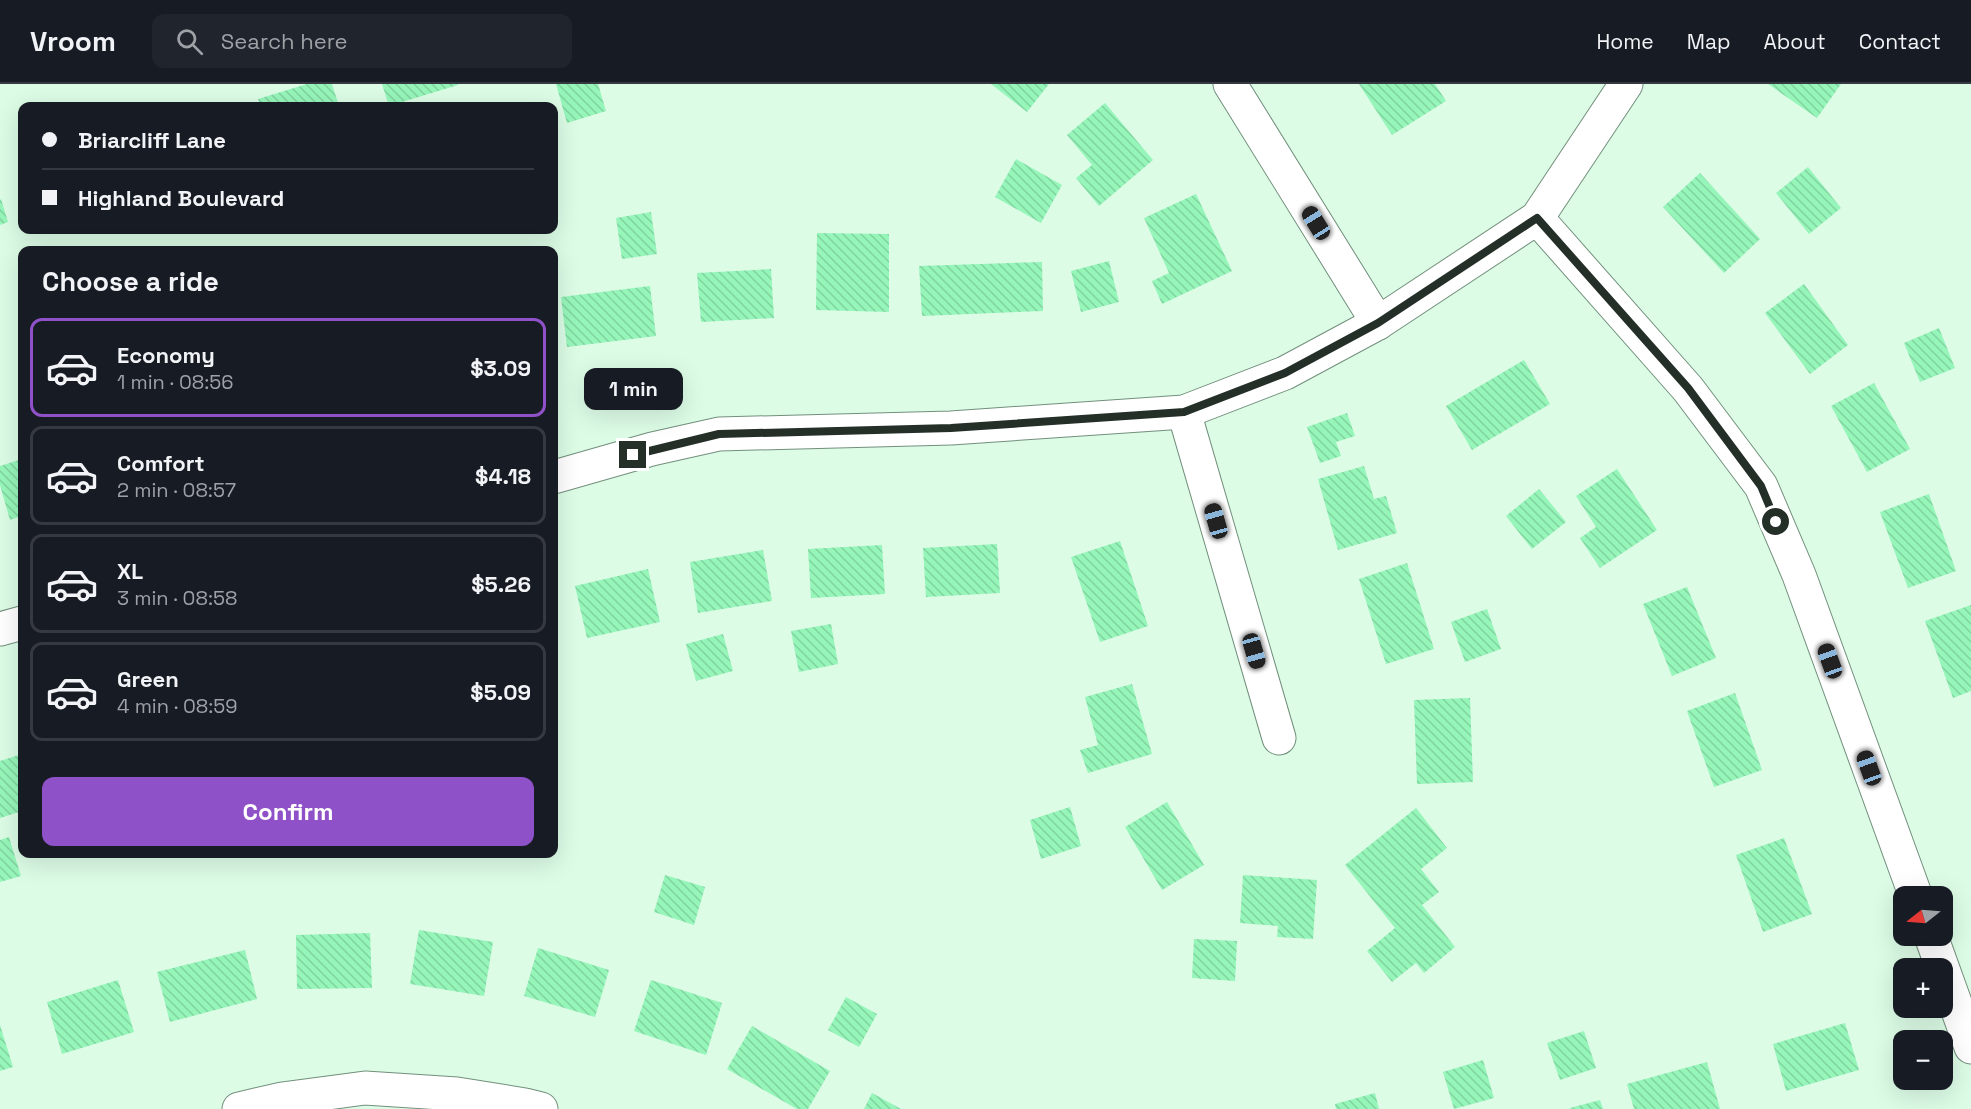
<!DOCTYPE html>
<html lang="en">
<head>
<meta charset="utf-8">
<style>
  body { margin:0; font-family:"Space Grotesk",sans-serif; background:#20242c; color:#f1f3f6; height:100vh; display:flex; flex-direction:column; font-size:22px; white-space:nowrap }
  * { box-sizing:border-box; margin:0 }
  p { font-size:20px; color:#9ea1a6 }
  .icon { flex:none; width:33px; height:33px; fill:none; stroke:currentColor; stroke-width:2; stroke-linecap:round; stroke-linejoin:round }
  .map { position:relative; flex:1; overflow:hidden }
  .drawer { position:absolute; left:18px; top:162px; width:540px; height:612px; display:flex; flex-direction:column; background:#171b24; border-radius:12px; box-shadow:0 6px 24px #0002 }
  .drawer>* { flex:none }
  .guide { position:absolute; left:18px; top:18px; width:540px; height:132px; border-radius:12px; box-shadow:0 6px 24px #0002; display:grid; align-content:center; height:132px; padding:0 24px; background:#171b24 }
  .needle { width:39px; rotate:253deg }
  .controls { position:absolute; left:1893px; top:802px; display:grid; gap:12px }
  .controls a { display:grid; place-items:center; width:60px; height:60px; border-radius:12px; background:#171b24; box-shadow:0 6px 24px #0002; font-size:30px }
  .end { position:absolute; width:27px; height:27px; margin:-14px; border:8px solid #232f27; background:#fff; box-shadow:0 0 0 3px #fff }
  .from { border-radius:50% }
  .bubble { position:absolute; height:42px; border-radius:12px; background:#171b24; box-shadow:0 6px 24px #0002; font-size:20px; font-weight:800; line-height:42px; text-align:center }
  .car { position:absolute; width:18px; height:36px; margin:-18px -9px; border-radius:8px; box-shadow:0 0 4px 2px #0007; background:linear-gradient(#222 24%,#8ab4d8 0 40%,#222 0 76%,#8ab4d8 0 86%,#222 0) }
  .guide b { display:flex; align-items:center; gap:21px; height:57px; font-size:22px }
  .guide b+b { border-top:2px solid #363941 }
  .guide i { width:15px; height:15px; background:#f1f3f6 }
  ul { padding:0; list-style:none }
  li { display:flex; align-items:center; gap:18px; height:99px; margin:0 12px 9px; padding:0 12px; border:3px solid #363941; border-radius:12px }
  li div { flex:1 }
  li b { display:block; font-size:22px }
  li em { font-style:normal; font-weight:800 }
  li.on { border-color:#8e51c7 }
  li>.icon { width:54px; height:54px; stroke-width:1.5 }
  h2 { padding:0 24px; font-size:27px; line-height:72px }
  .action { display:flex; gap:12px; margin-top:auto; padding:12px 24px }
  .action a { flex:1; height:69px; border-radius:12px; background:#8e51c7; color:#fff; font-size:24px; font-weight:800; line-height:69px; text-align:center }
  header { display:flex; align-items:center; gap:36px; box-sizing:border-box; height:84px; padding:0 30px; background:#171b24; border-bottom:2px solid #363941 }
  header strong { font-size:28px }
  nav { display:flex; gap:33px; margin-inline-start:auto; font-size:21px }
  .search { width:420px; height:54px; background:#20242c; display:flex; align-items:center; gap:15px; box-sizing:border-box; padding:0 21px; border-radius:12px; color:#9ea1a6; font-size:22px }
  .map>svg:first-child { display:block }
  .building { fill:url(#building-back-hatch) }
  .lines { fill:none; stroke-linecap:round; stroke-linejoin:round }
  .minor-casing { stroke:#728f7c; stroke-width:35 }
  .minor { stroke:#fff; stroke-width:33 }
  .route { stroke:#232f27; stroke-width:8 }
</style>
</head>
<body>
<header>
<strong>Vroom</strong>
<div class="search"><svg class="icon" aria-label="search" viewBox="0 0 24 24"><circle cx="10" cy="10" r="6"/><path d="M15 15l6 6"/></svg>Search here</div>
<nav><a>Home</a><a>Map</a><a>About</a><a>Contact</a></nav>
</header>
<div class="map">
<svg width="1971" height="1025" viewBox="0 0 1971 1025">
  <defs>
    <pattern id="building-back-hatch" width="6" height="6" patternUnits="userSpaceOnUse" patternTransform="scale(1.5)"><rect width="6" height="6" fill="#96f6ba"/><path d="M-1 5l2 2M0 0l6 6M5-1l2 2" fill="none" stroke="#81d3a0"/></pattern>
  </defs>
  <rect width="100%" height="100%" fill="#dcfce6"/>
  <!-- building -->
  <g class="building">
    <polygon points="307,0 332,0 339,22 260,22 258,15"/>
    <polygon points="382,0 458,0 458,1 389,22"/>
    <polygon points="556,0 598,0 606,27 567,39"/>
    <polygon points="991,0 1049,0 1027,28"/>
    <polygon points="1359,0 1435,0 1446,17 1392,51"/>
    <polygon points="1768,0 1841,0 1817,34"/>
    <polygon points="1105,19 1153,76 1099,122 1076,94 1092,81 1067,51"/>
    <polygon points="1016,75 1062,101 1041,139 995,113"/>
    <polygon points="1808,83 1841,124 1809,150 1776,109"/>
    <polygon points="1700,89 1760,155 1724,189 1663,123"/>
    <polygon points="1196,110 1232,187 1162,220 1152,197 1169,189 1144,134"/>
    <polygon points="1,115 8,138 0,141 0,116"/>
    <polygon points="651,128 657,170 622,175 616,134"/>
    <polygon points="817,149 889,150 889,228 816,226"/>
    <polygon points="1109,177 1119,218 1081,228 1071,187"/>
    <polygon points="1042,178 1043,227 922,232 919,182"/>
    <polygon points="771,185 774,234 701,238 697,189"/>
    <polygon points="1804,200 1848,261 1810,290 1765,229"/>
    <polygon points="650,202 656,252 567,263 561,213"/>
    <polygon points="1939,244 1955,284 1920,298 1904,259"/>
    <polygon points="1524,276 1550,320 1472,366 1446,322"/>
    <polygon points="1874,299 1910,365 1867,388 1831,322"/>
    <polygon points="1347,329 1355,352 1336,358 1341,372 1320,379 1307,343"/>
    <polygon points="22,375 22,432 10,436 0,401 0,382"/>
    <polygon points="1364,382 1374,415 1386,412 1397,449 1338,466 1318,395"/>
    <polygon points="1617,385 1657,446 1600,484 1580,454 1596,443 1576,412"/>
    <polygon points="1539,405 1566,438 1532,465 1506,432"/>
    <polygon points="1929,410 1956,487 1908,504 1880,428"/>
    <polygon points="1120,457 1148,542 1100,558 1071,473"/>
    <polygon points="997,460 1000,509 926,513 923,464"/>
    <polygon points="882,461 885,510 811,514 808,465"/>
    <polygon points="763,466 772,517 698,529 690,478"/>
    <polygon points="1407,479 1434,565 1386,580 1359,495"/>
    <polygon points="648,485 660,538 587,554 575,502"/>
    <polygon points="1687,503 1716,574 1672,592 1643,520"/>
    <polygon points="1971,521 1971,607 1953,614 1925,537"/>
    <polygon points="1487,525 1501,565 1465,578 1451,538"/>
    <polygon points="831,540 838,580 799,588 791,547"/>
    <polygon points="723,550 733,587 696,597 686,560"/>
    <polygon points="1132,600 1152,670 1088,689 1080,666 1098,661 1085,613"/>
    <polygon points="1735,609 1762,686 1714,703 1687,627"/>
    <polygon points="1470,614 1473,698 1417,700 1414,616"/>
    <polygon points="22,670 22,727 0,734 0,677"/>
    <polygon points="1167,718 1204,781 1162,806 1125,743"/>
    <polygon points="1070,723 1081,762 1041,775 1030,736"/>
    <polygon points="1416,724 1447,764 1421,785 1439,808 1422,821 1455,863 1424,889 1416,879 1392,898 1367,867 1395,844 1345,781"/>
    <polygon points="9,753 21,792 0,798 0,756"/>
    <polygon points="1784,754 1812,830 1763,848 1736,771"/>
    <polygon points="665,791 705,803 694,841 654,828"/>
    <polygon points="1243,791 1317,796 1313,855 1277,853 1278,842 1240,839"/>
    <polygon points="419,846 493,858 484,912 410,900"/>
    <polygon points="370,849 372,904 297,905 296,851"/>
    <polygon points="1194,855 1237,857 1235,897 1192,894"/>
    <polygon points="538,864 609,886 595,933 524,912"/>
    <polygon points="245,866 257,915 170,938 157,888"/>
    <polygon points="118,896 134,948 62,970 47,918"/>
    <polygon points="651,896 722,919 706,971 634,947"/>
    <polygon points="846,913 877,930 859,963 828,946"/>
    <polygon points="1845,939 1859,986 1786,1007 1773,960"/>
    <polygon points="0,941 13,983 0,987"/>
    <polygon points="752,942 830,987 808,1025 797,1025 727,985"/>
    <polygon points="1584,947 1596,984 1560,996 1547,959"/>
    <polygon points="1483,976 1494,1014 1454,1025 1443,988"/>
    <polygon points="1707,978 1720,1025 1634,1025 1627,1000"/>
    <polygon points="872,1009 901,1025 864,1025"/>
    <polygon points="1375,1009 1379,1025 1336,1025 1335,1020"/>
    <polygon points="1600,1016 1603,1025 1570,1025 1570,1024"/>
  </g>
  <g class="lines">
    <!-- minor casing -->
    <g class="minor-casing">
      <g id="minor">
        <polyline points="1230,0 1378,239"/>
        <polyline points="1537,134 1688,305 1761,402 1799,491 1916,813"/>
        <polyline points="1184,328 1279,654"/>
        <polyline points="554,393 652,365 719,350 951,344 1184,328 1285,289 1378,239 1537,134 1626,0"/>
        <polyline points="0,545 22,539"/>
        <polyline points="1931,852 1971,963"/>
        <polyline points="239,1025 282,1015 365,1004 457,1010 525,1021 541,1025"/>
      </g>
    </g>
    <!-- minor -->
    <use href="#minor" class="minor"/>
  </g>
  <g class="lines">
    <!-- route -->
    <polyline class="route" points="633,371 719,350 951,344 1184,328 1285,289 1378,239 1537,134 1688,304 1761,402 1776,438"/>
  </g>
</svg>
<div class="controls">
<a><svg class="needle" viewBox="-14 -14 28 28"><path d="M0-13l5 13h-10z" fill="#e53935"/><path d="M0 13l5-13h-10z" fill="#9ea1a6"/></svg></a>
<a>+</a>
<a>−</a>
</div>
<i class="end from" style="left:1776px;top:438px"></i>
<i class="end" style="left:633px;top:371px"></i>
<div class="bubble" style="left:584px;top:284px;width:99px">1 min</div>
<i class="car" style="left:1316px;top:139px;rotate:328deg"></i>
<i class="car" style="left:1216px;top:437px;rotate:344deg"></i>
<i class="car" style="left:1254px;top:567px;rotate:164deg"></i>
<i class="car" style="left:1830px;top:577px;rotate:340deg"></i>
<i class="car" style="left:1869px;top:684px;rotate:340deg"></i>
<div class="guide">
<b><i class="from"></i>Briarcliff Lane</b>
<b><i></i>Highland Boulevard</b>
</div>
<section class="drawer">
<h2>Choose a ride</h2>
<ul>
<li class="on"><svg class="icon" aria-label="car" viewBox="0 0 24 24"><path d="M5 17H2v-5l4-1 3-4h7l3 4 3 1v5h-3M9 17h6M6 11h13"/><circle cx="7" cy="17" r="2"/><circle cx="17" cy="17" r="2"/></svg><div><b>Economy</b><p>1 min · 08:56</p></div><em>$3.09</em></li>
<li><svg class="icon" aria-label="car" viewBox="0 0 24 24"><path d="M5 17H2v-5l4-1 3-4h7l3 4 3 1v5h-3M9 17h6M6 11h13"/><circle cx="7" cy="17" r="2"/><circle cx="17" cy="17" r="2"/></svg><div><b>Comfort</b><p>2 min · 08:57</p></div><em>$4.18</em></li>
<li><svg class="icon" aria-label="car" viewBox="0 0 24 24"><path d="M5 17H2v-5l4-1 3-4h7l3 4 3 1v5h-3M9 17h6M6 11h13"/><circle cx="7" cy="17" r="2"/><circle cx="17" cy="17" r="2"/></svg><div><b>XL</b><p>3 min · 08:58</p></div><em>$5.26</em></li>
<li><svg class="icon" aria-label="car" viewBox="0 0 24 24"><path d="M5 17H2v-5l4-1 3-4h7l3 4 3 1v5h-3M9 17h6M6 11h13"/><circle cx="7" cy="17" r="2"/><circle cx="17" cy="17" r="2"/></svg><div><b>Green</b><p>4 min · 08:59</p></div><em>$5.09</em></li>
</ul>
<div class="action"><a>Confirm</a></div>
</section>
</div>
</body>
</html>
